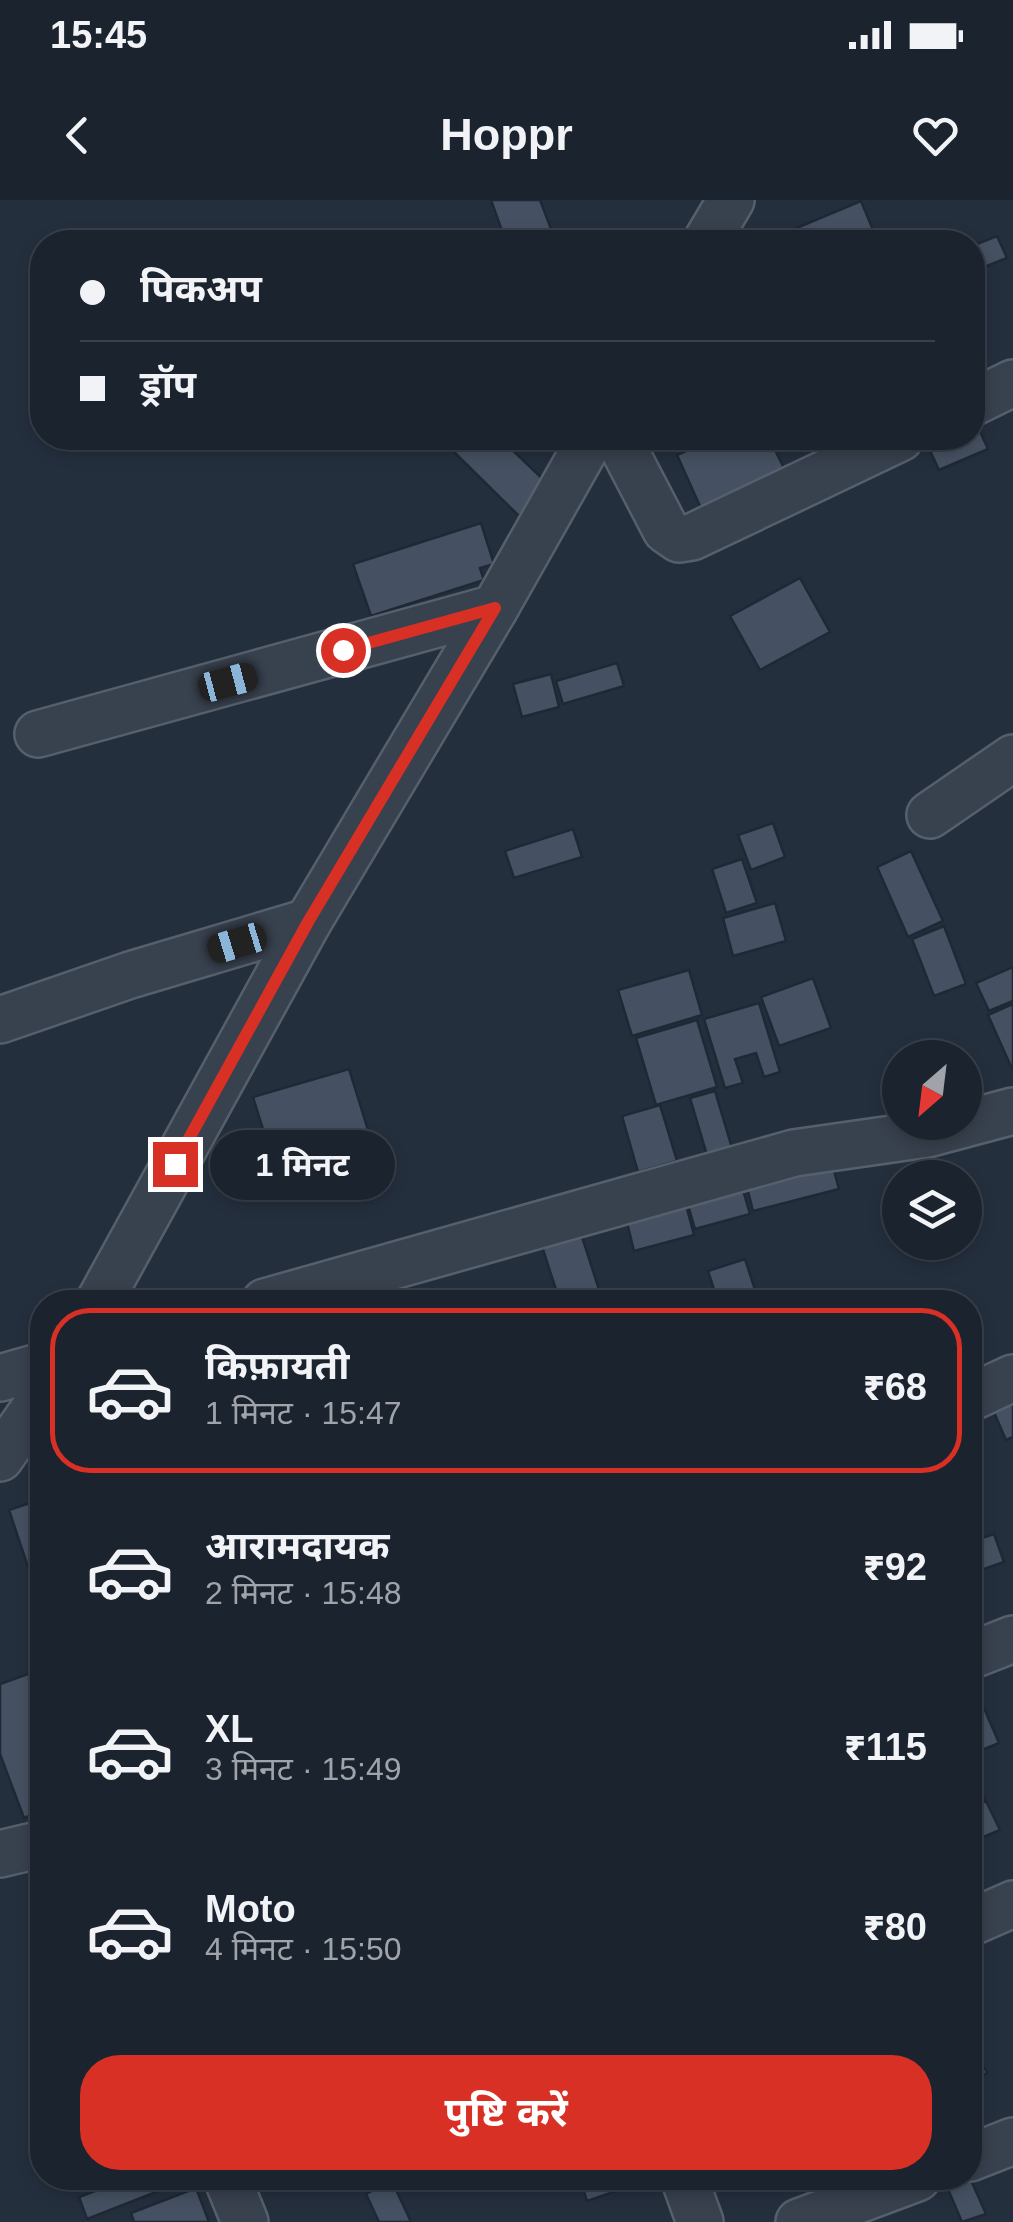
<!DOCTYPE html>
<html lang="hi">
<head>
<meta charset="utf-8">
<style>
  body { margin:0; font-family:Helvetica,"Noto Sans Devanagari",sans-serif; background:#242b36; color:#f1f3f6; height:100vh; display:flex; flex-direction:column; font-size:38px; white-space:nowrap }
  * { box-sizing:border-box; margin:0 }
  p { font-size:32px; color:#a0a4aa }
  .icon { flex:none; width:55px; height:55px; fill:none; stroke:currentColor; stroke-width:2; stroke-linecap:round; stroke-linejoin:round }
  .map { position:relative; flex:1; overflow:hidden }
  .details { position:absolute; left:30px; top:1090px; width:952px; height:900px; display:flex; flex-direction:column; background:#1b232e; border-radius:40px; box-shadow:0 5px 15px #0003,0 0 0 2px #39404a }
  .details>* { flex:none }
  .hud { position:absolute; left:30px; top:30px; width:955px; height:220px; border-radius:40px; box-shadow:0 5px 15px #0003,0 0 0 2px #39404a; display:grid; align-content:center; height:220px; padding:0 50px; background:#1b232e }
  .needle { width:65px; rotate:208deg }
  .fabs { position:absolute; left:882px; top:840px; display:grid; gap:20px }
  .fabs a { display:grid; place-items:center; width:100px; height:100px; border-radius:50%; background:#1b232e; box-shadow:0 5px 15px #0003,0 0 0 2px #39404a; font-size:50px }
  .end { position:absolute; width:45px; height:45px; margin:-22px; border:12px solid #d93025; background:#fff; box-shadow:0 0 0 5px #fff }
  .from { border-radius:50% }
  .bubble { position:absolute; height:70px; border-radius:35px; background:#1b232e; box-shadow:0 5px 15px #0003,0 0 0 2px #39404a; font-size:32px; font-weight:700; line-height:70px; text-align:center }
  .car { position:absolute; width:30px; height:60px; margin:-30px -15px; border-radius:12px; box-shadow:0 0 8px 2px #0007; background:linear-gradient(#222 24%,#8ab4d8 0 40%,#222 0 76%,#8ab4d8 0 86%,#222 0) }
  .hud b { display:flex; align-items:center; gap:35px; height:95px; font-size:38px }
  .hud b+b { border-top:2px solid #39404a }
  .hud i { width:25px; height:25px; background:#f1f3f6 }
  ul { padding:18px 0 0; list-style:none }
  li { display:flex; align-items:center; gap:30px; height:165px; margin:0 20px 15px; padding:0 30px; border:5px solid transparent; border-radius:40px }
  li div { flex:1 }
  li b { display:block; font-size:38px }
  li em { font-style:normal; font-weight:700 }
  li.current { border-color:#d93025 }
  li>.icon { width:90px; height:90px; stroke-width:1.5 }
  .button { display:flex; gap:20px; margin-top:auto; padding:20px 50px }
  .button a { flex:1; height:115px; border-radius:40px; background:#d93025; color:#fff; font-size:40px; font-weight:700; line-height:115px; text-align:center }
  .status { display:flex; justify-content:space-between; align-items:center; height:70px; padding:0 50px; background:#1b232e; direction:ltr }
  .status svg { height:28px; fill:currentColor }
  header { display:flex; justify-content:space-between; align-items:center; height:130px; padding:0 50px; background:#1b232e; font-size:45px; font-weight:700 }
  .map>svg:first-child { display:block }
  .building { fill:#455162; stroke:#1f2835; stroke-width:2.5 }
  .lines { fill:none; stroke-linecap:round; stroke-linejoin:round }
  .minor-casing { stroke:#565f6c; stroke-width:50 }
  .minor { stroke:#38414e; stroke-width:45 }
  .route { stroke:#d93025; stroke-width:12 }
</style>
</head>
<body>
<div class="status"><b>15:45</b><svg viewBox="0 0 49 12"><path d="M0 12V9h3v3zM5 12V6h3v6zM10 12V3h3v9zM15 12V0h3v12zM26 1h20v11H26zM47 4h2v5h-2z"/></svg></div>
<header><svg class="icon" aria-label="back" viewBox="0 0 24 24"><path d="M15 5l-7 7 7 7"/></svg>Hoppr<svg class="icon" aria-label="heart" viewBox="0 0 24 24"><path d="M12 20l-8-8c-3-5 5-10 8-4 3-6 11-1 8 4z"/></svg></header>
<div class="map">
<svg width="1013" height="2022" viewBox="0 0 1013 2022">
  <rect width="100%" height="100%" fill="#242f3e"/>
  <!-- building -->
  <g class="building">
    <polygon points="491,0 540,0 556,42 506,42"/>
    <polygon points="861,1 878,42 791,42 787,32"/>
    <polygon points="997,36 1007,58 972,72 972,46"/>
    <polygon points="972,214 988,249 939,270 924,238 972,238"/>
    <polygon points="462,238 500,238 549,285 519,316 451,249"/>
    <polygon points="714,238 769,238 788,276 704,315 677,255"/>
    <polygon points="481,323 494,364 480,368 484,380 371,416 353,364"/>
    <polygon points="800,378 830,432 760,470 730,416"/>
    <polygon points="617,463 624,486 563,504 556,481"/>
    <polygon points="551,474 559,507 522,517 513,484"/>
    <polygon points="773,623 785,657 751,670 738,635"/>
    <polygon points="573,629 582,657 514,678 505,651"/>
    <polygon points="911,651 943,721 908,737 877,667"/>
    <polygon points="742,659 757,703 726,713 712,669"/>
    <polygon points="775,703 786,741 733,756 723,718"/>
    <polygon points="944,726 966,784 934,796 912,739"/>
    <polygon points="1013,767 1013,801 989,811 976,783"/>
    <polygon points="689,770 702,815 632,836 618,790"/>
    <polygon points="813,778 831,828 779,846 761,797"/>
    <polygon points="759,803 780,872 764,877 756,853 735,859 743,883 725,888 704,819"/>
    <polygon points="1013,804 1013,871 988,815"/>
    <polygon points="697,820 717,887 656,905 636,838"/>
    <polygon points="349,869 372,943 276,971 253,897"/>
    <polygon points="715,891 732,948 707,955 690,898"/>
    <polygon points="660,905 677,961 638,972 622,916"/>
    <polygon points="828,949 839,989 753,1011 743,971"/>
    <polygon points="738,973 750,1014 695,1029 683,988"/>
    <polygon points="683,994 694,1035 634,1051 624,1010"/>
    <polygon points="575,1015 603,1102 560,1102 536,1028"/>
    <polygon points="745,1059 759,1102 718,1102 708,1071"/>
    <polygon points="1013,1194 1013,1237 1006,1240 987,1196"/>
    <polygon points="42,1299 42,1362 28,1367 9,1310"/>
    <polygon points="994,1334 1004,1362 970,1374 970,1342"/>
    <polygon points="42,1469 42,1611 24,1618 0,1554 0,1484"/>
    <polygon points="984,1508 999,1543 970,1555 970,1513"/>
    <polygon points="970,1567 985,1600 970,1607"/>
    <polygon points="986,1601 1000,1630 981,1638 970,1608"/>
    <polygon points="970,1840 987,1873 970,1882"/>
    <polygon points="130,1978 171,1978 174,1985 87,2019 79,1997"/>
    <polygon points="580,1978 655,1978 587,2001"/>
    <polygon points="970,1978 986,2014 962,2022 947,1987"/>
    <polygon points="392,1981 411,2022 379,2022 366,1994"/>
    <polygon points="196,1988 209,2022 134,2022 131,2013"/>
  </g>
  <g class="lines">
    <!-- minor casing -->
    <g class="minor-casing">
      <g id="minor">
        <polyline points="706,42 731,0"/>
        <polyline points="972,203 1013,183"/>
        <polyline points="618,238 666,330 679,339 692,337 900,238"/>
        <polyline points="38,534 495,408"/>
        <polyline points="930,615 1013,558"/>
        <polyline points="0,820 130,775 308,722"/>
        <polyline points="99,1102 308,722 495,408 591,238"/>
        <polyline points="265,1102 794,953 927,934 1013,911"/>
        <polyline points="0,1178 42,1166"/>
        <polyline points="970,1198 1013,1178"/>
        <polyline points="0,1258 42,1198"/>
        <polyline points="970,1456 1013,1439"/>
        <polyline points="0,1654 42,1644"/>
        <polyline points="970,1723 1013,1704"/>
        <polyline points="970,1958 1013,1941"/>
        <polyline points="227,1978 245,2022"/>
        <polyline points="684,1978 700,2022"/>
        <polyline points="799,2022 917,1978"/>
      </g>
    </g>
    <!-- minor -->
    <use href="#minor" class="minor"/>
  </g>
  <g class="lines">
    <!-- route -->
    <polyline class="route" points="175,964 308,722 495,408 343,450"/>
  </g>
</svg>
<div class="fabs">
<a><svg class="needle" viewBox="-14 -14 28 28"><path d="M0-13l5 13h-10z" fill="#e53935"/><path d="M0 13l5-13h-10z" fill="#a0a4aa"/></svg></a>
<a><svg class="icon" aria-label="layers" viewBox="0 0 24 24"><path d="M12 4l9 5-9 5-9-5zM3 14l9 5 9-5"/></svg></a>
</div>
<i class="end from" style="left:343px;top:450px"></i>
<i class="end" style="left:175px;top:964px"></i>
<div class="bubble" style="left:210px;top:930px;width:185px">1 मिनट</div>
<i class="car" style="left:228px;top:482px;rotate:75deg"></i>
<i class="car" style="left:237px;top:743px;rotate:253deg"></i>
<div class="hud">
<b><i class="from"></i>पिकअप</b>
<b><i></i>ड्रॉप</b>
</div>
<section class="details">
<ul>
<li class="current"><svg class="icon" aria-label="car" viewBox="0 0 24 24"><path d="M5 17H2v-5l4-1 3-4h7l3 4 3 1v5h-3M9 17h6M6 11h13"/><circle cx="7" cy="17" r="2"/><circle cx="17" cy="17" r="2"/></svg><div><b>किफ़ायती</b><p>1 मिनट · 15:47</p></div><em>₹68</em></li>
<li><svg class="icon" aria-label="car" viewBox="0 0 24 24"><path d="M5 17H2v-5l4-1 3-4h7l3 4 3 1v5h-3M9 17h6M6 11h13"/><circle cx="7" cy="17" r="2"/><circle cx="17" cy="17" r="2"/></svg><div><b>आरामदायक</b><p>2 मिनट · 15:48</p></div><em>₹92</em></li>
<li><svg class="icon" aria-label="car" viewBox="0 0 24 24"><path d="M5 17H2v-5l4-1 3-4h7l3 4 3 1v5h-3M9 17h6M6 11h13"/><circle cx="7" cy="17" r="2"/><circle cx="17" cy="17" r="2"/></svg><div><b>XL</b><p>3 मिनट · 15:49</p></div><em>₹115</em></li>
<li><svg class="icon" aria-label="car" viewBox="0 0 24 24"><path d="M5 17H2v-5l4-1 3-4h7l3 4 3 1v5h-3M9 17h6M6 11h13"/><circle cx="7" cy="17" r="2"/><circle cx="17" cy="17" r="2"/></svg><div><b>Moto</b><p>4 मिनट · 15:50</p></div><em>₹80</em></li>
</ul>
<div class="button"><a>पुष्टि करें</a></div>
</section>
</div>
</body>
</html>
